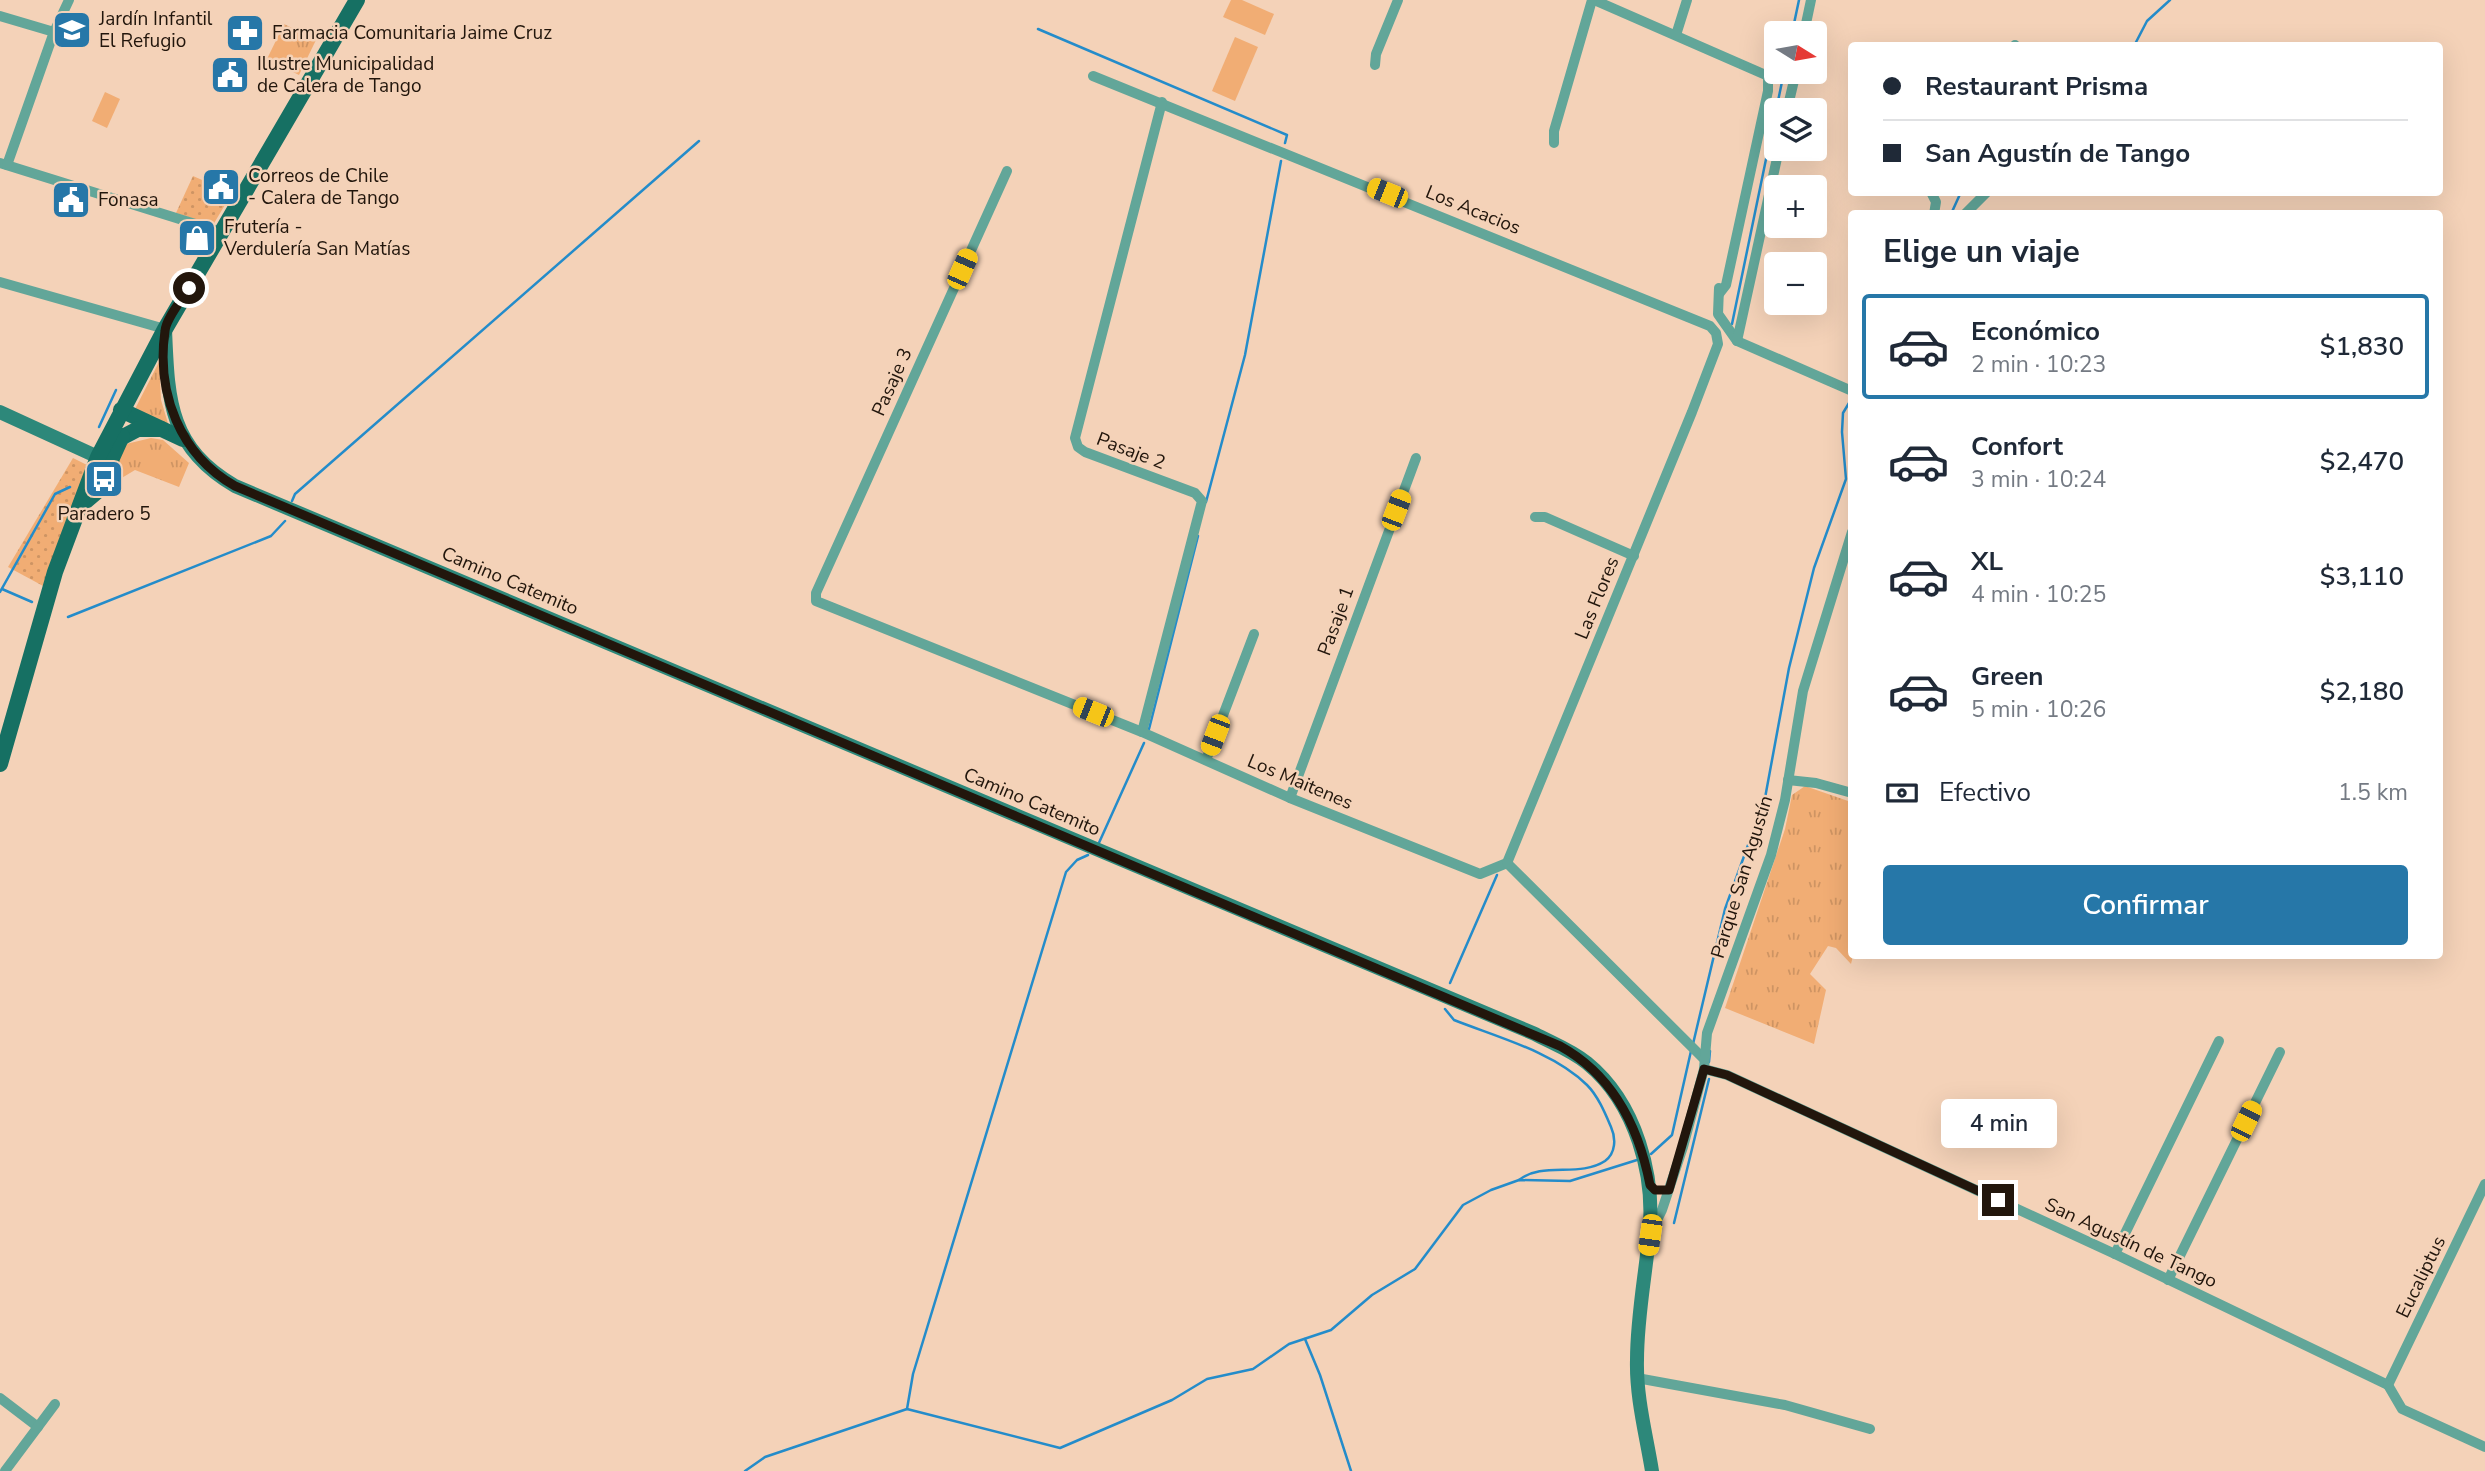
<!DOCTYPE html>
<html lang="es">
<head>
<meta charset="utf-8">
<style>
  body { margin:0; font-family:"Nunito Sans",sans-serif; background:#f6f6f7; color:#1f2937; height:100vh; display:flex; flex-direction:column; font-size:26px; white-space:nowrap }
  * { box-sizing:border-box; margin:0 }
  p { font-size:23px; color:#747a83 }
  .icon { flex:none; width:38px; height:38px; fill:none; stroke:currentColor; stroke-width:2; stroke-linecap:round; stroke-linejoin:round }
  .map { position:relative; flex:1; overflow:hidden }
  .drawer { position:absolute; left:1848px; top:210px; width:595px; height:749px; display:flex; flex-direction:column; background:#fff; border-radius:7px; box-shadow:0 7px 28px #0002 }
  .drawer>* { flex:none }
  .guide { position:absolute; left:1848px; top:42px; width:595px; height:154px; border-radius:7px; box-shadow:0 7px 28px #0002; display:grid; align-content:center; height:154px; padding:0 35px; background:#fff }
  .needle { width:46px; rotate:101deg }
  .buttons { position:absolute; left:1764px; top:21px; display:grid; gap:14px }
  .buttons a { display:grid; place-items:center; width:63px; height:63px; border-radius:7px; background:#fff; box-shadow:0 7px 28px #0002; font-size:35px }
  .end { position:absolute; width:32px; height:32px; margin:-16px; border:9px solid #22160c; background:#fff; box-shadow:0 0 0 4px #fff }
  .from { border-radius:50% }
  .bubble { position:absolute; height:49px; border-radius:7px; background:#fff; box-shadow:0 7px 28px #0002; font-size:23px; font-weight:600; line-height:49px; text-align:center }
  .car { position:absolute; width:21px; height:42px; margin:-21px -10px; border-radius:9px; box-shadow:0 0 5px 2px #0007; background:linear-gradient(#f5c518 24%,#345 0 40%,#f5c518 0 76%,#345 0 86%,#f5c518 0) }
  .guide b { display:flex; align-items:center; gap:24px; height:66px; font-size:26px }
  .guide b+b { border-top:2px solid #e0e1e3 }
  .guide i { width:18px; height:18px; background:#1f2937 }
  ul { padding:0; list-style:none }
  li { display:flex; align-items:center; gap:21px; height:105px; margin:0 14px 10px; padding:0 21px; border:4px solid transparent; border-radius:7px }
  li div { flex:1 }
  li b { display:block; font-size:26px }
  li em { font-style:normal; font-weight:600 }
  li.active { border-color:#2677a8 }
  li>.icon { width:63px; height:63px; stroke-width:1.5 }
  h2 { padding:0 35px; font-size:32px; line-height:84px }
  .pay { display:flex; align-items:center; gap:18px; height:77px; padding:0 35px; font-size:26px }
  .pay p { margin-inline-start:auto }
  .primary-button { display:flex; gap:14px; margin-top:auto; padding:14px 35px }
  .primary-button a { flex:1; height:80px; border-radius:7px; background:#2677a8; color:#fff; font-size:28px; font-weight:600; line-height:80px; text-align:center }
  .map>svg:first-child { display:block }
  .grass { fill:url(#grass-tufts) }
  .park { fill:url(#park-dots) }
  .pitch { fill:#f1ad74 }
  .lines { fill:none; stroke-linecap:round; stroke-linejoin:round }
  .stream { stroke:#248cca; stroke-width:2.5 }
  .street { stroke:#62a699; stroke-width:10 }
  .secondary { stroke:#2d887a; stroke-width:14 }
  .primary { stroke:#167063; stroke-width:16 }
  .route { stroke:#22160c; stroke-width:9 }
  .labels { text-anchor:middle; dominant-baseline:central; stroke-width:5; stroke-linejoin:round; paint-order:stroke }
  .poi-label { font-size:19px; fill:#22160c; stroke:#f4d2b8; text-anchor:start }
  .street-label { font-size:19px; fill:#22160c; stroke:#f4d2b8 }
</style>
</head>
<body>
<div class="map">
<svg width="2485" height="1471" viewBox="0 0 2485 1471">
  <defs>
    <pattern id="grass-tufts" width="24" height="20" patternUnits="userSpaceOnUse" patternTransform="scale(1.75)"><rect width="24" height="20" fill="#f1ad74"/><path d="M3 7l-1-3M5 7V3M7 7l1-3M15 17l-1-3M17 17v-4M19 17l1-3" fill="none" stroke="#ce9463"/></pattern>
    <pattern id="park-dots" width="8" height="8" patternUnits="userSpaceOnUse" patternTransform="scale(1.75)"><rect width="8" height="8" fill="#f1ad74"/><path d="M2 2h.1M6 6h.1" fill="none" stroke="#ce9463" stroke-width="1.8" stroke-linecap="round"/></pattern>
  </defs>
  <rect width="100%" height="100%" fill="#f4d2b8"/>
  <!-- grass -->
  <g class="grass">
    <polygon points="284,24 316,40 299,75 267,59"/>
    <polygon points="159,362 161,400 170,430 134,411"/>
    <polygon points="151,438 163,440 189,463 179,487 135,470 115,482 118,460 126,444"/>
    <polygon points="1805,786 1851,802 1853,956 1851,964 1836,948 1828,946 1810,974 1826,990 1814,1044 1725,1008 1785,829 1792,795"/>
  </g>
  <!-- park -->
  <g class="park">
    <polygon points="193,176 232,193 213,225 176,213"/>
    <polygon points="73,458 87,465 45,587 8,567"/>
  </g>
  <!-- pitch -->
  <g class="pitch">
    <polygon points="1231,0 1242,0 1274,14 1265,35 1223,17"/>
    <polygon points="1235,37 1258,47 1235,101 1212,91"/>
    <polygon points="105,92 120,99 107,128 92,121"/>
  </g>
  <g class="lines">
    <!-- stream -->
    <g class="stream">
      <polyline points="1038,29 1287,135 1285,143"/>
      <polyline points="1792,33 1799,0"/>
      <polyline points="2134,46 2147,21 2170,0"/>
      <polyline points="1951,214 1961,192"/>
      <polyline points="1732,324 1784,72"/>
      <polyline points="99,427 116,390"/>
      <polyline points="292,501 295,494 699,141"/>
      <polyline points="1206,502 1245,355 1281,161"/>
      <polyline points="2,589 32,602"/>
      <polyline points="0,592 55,494 70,487"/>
      <polyline points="68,617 271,536 285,521"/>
      <polyline points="1149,729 1198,536"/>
      <polyline points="1098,845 1144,743"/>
      <polyline points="1450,983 1497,875"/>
      <path d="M1445,1009l9,11c43,17 100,32 133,65 11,11 18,28 24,42 5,11 5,26 -6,34 -26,17 -62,0 -86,19"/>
      <polyline points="1693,1044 1725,909 1765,798 1789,668 1814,568 1846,479 1842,432 1843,413 1852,398"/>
      <polyline points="1709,1062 1710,1051"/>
      <polyline points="1651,1154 1672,1135 1691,1051"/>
      <polyline points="1674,1223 1709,1079"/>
      <polyline points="1305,1339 1320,1375 1351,1471"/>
      <polyline points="907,1409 913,1374 1066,872 1077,860 1088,855"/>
      <polyline points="745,1471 765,1457 907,1409 1060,1448 1172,1400 1207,1379 1253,1369 1289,1344 1331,1330 1372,1295 1415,1269 1463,1205 1491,1190 1519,1180 1570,1181 1637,1160"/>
    </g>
    <!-- street -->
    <g class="street">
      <polyline points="1594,0 1768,76 1768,91 1726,285 1719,294"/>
      <polyline points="0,16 54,32"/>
      <polyline points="1804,33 1811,0"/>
      <polyline points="1676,35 1687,0"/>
      <polyline points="2014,46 2015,45"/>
      <polyline points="1375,65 1376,54 1398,0"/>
      <polyline points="1093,76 1710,326 1716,333 1718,344 1692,412 1507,863"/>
      <polyline points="1787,110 1796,72"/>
      <polyline points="1554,143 1554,131 1592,0"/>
      <polyline points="0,163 221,232"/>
      <polyline points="7,165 54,32 69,0"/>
      <polyline points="1007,171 816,593 816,601 1142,732 1290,798 1480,874 1507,863"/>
      <polyline points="1931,192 1936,202 1934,214"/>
      <polyline points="1965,214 1987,192"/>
      <polyline points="0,282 165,329"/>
      <polyline points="1719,288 1718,314 1737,341 1852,391"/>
      <polyline points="1737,341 1779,149"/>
      <polyline points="1535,517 1545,517 1634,556"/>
      <polyline points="1142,732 1202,501 1195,493 1085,452 1078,447 1075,438 1162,102"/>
      <polyline points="1206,760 1254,634"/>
      <polyline points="1788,780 1816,783 1852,793"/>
      <polyline points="1290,798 1416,458"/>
      <polyline points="1507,863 1704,1059"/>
      <polyline points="1704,1069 1727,1075 2115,1254 2388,1385"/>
      <polyline points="1651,1232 1662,1210 1683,1147 1704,1069 1707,1033 1771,855 1785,800 1803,691 1852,532"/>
      <polyline points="2115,1254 2219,1041"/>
      <polyline points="2168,1280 2280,1052"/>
      <polyline points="1637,1378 1785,1405 1870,1429"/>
      <polyline points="2388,1385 2485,1184"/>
      <polyline points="2388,1385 2402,1409 2485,1447"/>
      <polyline points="0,1398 38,1427"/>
      <polyline points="5,1471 55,1404"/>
    </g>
    <!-- secondary -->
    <g class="secondary">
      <path d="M165,329c3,70 3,118 70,157l1300,548c17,9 36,16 52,29 49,40 69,113 62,174 -4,41 -12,81 -12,123 -1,37 9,74 15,111"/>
      <polyline points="0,412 98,457"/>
    </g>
    <!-- primary -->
    <g class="primary">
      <polyline points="121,410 183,439"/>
      <polyline points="115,441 138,429 161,429"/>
      <polyline points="80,506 106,484 112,458 122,436"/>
      <polyline points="0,764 55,572 98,457 165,329 357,0"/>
    </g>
  </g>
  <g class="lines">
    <!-- route -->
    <path class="route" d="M189,288c-7,12 -23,30 -24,43 -9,62 15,124 70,155l1325,560c53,29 79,82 90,139l5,5h14l35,-121 23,6 271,125"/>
  </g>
  <!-- icons -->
  <defs>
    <g id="school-square" transform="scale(2.0125)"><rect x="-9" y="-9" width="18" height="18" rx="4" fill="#2677a8" stroke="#f4d2b8"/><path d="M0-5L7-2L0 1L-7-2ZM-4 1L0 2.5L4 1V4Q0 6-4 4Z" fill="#fff"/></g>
    <g id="pharmacy-square" transform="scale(2.0125)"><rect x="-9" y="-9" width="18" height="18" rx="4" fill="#2677a8" stroke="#f4d2b8"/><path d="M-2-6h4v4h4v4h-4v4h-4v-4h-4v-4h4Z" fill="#fff"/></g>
    <g id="civic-square" transform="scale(2.0125)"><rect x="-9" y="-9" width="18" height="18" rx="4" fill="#2677a8" stroke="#f4d2b8"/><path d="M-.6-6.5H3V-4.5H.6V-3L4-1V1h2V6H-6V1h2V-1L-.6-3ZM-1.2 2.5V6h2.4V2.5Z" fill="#fff"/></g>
    <g id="shop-square" transform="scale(2.0125)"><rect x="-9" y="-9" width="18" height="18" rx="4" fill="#2677a8" stroke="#f4d2b8"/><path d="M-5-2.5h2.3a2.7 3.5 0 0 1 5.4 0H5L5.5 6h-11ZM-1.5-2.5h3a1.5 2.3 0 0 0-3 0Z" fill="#fff"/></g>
    <g id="bus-square" transform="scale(2.0125)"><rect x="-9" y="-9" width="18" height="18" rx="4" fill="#2677a8" stroke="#f4d2b8"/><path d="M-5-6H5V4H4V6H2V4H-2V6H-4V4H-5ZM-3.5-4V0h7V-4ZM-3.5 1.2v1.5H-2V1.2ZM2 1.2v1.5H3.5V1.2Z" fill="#fff"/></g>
  </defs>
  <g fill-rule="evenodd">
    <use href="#school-square" x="72" y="30"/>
    <use href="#pharmacy-square" x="245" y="33"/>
    <use href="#civic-square" x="230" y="75"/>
    <use href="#civic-square" x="221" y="187"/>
    <use href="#civic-square" x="71" y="200"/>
    <use href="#shop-square" x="197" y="238"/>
    <use href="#bus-square" x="104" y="479"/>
  </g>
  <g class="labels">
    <!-- poi labels -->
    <g class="poi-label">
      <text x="99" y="19">Jardín Infantil<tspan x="99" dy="22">El Refugio</tspan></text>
      <text x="272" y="33">Farmacia Comunitaria Jaime Cruz</text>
      <text x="257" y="64">Ilustre Municipalidad<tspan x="257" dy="22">de Calera de Tango</tspan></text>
      <text x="248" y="176">Correos de Chile<tspan x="248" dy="22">- Calera de Tango</tspan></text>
      <text x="98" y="200">Fonasa</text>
      <text x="224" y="227">Frutería -<tspan x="224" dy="22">Verdulería San Matías</tspan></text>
      <text x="104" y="514" text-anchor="middle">Paradero 5</text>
    </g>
    <!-- street labels -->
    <g class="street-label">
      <text transform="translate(1473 210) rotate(22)">Los Acacios</text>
      <text transform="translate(892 382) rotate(-66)">Pasaje 3</text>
      <text transform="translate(1131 451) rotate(21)">Pasaje 2</text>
      <text transform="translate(510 581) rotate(23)">Camino Catemito</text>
      <text transform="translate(1597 598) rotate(-68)">Las Flores</text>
      <text transform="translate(1336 621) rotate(-70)">Pasaje 1</text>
      <text transform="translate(1300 782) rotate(23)">Los Maitenes</text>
      <text transform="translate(1032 802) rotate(23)">Camino Catemito</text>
      <text transform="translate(1742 877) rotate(-73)">Parque San Agustín</text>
      <text transform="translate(2131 1243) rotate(25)">San Agustín de Tango</text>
      <text transform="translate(2421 1277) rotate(-64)">Eucaliptus</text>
    </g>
  </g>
</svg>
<div class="buttons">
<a><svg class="needle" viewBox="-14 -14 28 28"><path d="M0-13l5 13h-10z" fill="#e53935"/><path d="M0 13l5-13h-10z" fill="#747a83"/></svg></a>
<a><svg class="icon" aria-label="layers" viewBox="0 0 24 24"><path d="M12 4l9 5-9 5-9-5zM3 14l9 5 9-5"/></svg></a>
<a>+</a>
<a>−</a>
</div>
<i class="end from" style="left:189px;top:288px"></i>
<i class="end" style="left:1998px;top:1200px"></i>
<div class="bubble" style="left:1941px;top:1099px;width:116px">4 min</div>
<i class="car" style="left:1387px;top:193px;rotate:292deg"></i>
<i class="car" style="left:962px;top:269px;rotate:24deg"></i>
<i class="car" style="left:1396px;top:510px;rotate:21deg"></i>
<i class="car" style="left:1093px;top:712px;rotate:292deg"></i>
<i class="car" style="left:1215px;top:735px;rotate:201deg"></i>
<i class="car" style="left:2246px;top:1121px;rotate:26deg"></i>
<i class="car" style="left:1650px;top:1235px;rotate:188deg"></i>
<div class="guide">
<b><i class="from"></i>Restaurant Prisma</b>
<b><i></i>San Agustín de Tango</b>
</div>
<section class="drawer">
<h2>Elige un viaje</h2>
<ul>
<li class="active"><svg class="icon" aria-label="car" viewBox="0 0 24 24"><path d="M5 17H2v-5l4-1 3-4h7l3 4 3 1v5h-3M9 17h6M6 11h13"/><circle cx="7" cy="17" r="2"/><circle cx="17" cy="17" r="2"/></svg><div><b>Económico</b><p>2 min · 10:23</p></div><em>$1,830</em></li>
<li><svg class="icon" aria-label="car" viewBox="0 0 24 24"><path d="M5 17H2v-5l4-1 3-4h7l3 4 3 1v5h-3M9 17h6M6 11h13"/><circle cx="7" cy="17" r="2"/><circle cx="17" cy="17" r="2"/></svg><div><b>Confort</b><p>3 min · 10:24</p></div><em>$2,470</em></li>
<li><svg class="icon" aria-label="car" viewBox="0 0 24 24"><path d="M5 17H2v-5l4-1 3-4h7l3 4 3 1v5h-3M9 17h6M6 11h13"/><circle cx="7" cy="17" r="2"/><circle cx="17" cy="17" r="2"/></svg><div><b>XL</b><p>4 min · 10:25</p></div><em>$3,110</em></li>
<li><svg class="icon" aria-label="car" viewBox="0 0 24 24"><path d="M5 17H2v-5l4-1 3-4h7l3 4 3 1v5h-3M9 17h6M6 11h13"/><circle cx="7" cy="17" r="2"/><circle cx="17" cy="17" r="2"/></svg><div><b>Green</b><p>5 min · 10:26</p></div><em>$2,180</em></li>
</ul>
<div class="pay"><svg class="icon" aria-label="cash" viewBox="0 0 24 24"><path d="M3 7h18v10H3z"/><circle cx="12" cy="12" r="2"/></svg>Efectivo<p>1.5 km</p></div>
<div class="primary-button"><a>Confirmar</a></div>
</section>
</div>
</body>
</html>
